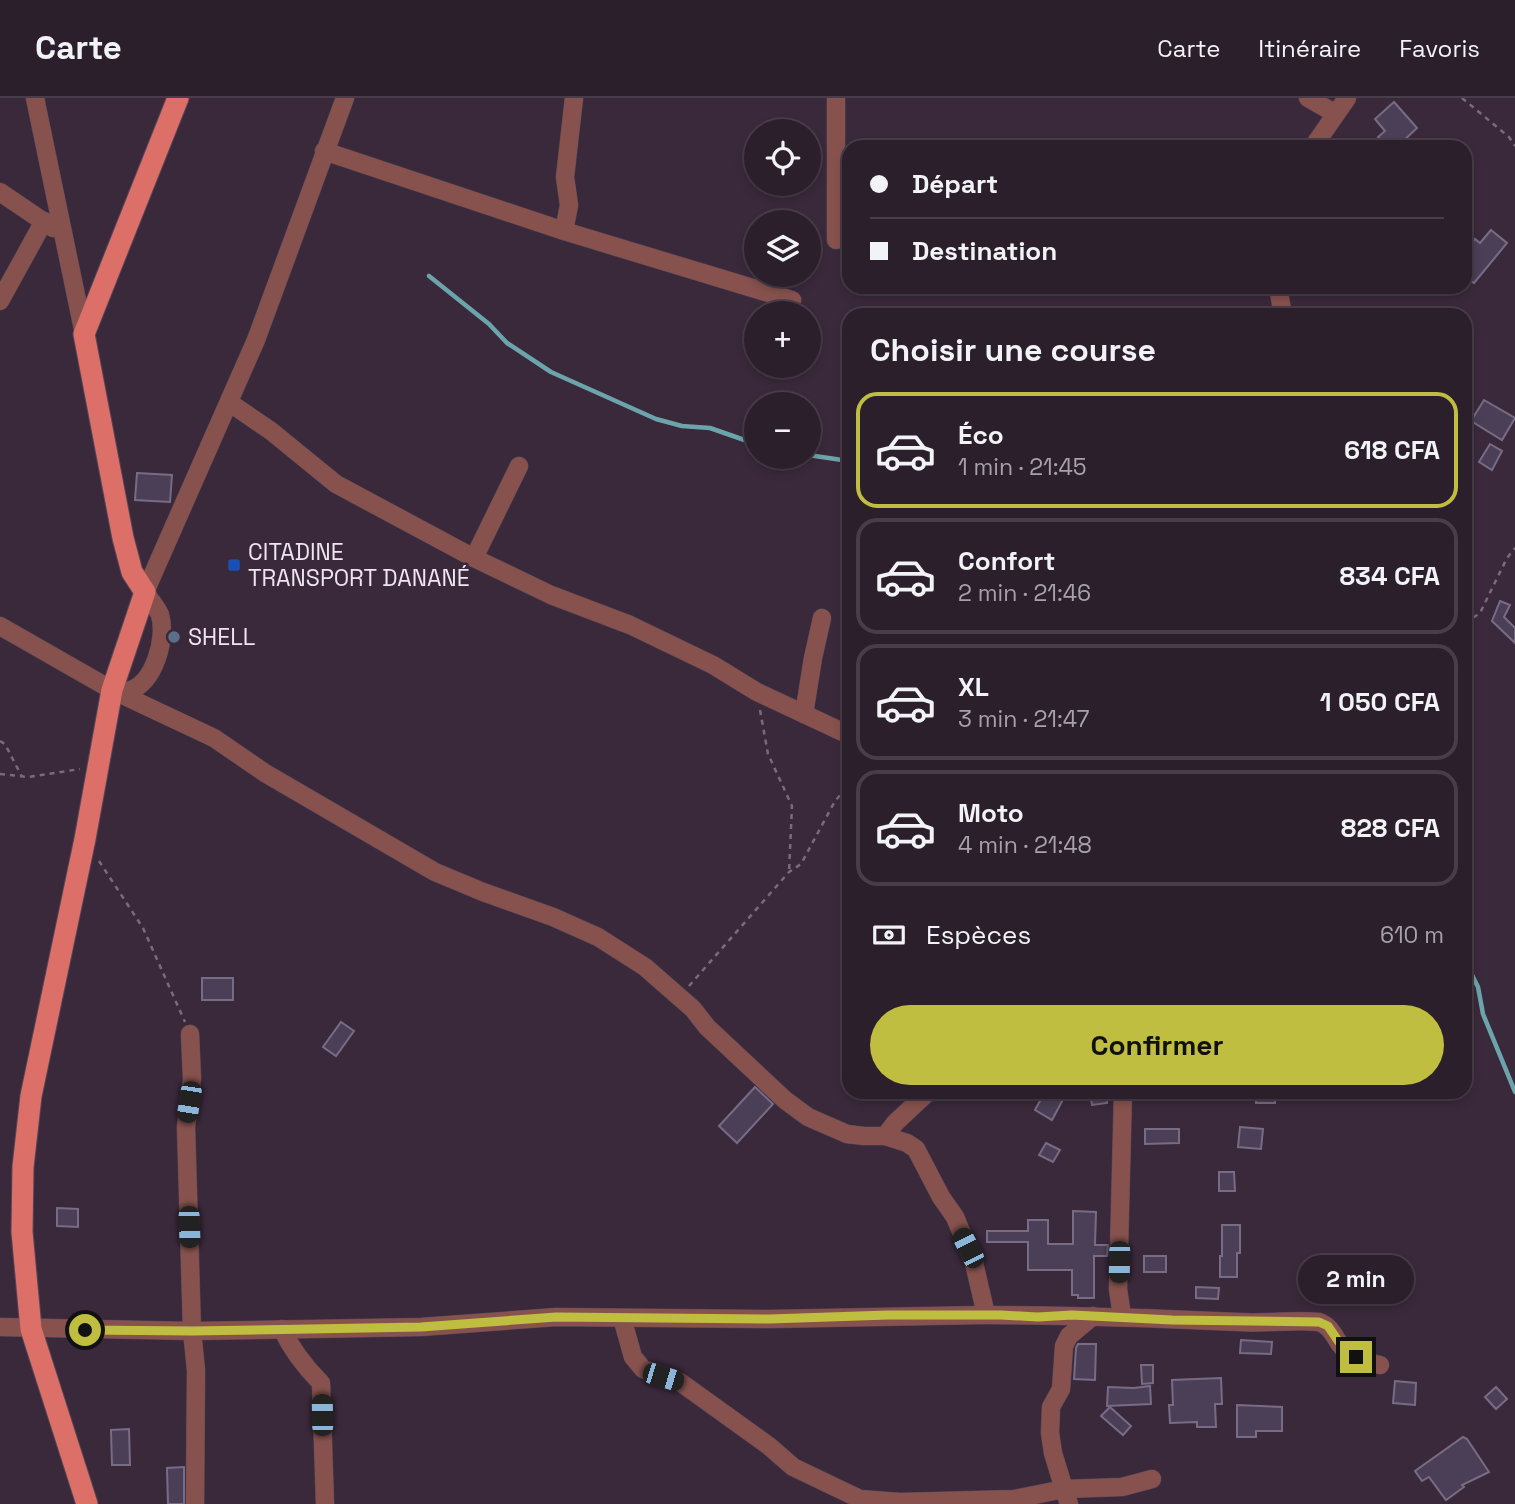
<!DOCTYPE html>
<html lang="fr">
<head>
<meta charset="utf-8">
<style>
  body { margin:0; font-family:"Space Grotesk",sans-serif; background:#382c38; color:#f1f3f6; height:100vh; display:flex; flex-direction:column; font-size:26px; white-space:nowrap }
  * { box-sizing:border-box; margin:0 }
  p { font-size:23px; color:#a6a2a9 }
  .icon { flex:none; width:38px; height:38px; fill:none; stroke:currentColor; stroke-width:2; stroke-linecap:round; stroke-linejoin:round }
  .map { position:relative; flex:1; overflow:hidden }
  .panel { position:absolute; left:842px; top:210px; width:630px; height:791px; display:flex; flex-direction:column; background:#2c1f2c; border-radius:21px; box-shadow:0 4px 10px #0003,0 0 0 2px #483d48 }
  .panel>* { flex:none }
  .banner { position:absolute; left:842px; top:42px; width:630px; height:154px; border-radius:21px; box-shadow:0 4px 10px #0003,0 0 0 2px #483d48; display:grid; align-content:center; height:154px; padding:0 28px; background:#2c1f2c }
  .tools { position:absolute; left:744px; top:21px; display:grid; gap:14px }
  .tools a { display:grid; place-items:center; width:77px; height:77px; border-radius:50%; background:#2c1f2c; box-shadow:0 4px 10px #0003,0 0 0 2px #483d48; font-size:35px }
  .end { position:absolute; width:32px; height:32px; margin:-16px; border:9px solid #c0be40; background:#111; box-shadow:0 0 0 4px #111 }
  .from { border-radius:50% }
  .bubble { position:absolute; height:49px; border-radius:24px; background:#2c1f2c; box-shadow:0 4px 10px #0003,0 0 0 2px #483d48; font-size:23px; font-weight:800; line-height:49px; text-align:center }
  .car { position:absolute; width:21px; height:42px; margin:-21px -10px; border-radius:9px; box-shadow:0 0 5px 2px #0007; background:linear-gradient(#222 24%,#8ab4d8 0 40%,#222 0 76%,#8ab4d8 0 86%,#222 0) }
  .banner b { display:flex; align-items:center; gap:24px; height:66px; font-size:26px }
  .banner b+b { border-top:2px solid #483d48 }
  .banner i { width:18px; height:18px; background:#f1f3f6 }
  ul { padding:0; list-style:none }
  li { display:flex; align-items:center; gap:21px; height:116px; margin:0 14px 10px; padding:0 14px; border:4px solid #483d48; border-radius:21px }
  li div { flex:1 }
  li b { display:block; font-size:26px }
  li em { font-style:normal; font-weight:800 }
  li.current { border-color:#c0be40 }
  li>.icon { width:63px; height:63px; stroke-width:1.5 }
  h2 { padding:0 28px; font-size:32px; line-height:84px }
  .pay { display:flex; align-items:center; gap:18px; height:77px; padding:0 28px; font-size:26px }
  .pay p { margin-inline-start:auto }
  .cta { display:flex; gap:14px; margin-top:auto; padding:14px 28px }
  .cta a { flex:1; height:80px; border-radius:42px; background:#c0be40; color:#111; font-size:28px; font-weight:800; line-height:80px; text-align:center }
  header { display:flex; align-items:center; gap:42px; box-sizing:border-box; height:98px; padding:0 35px; background:#2c1f2c; border-bottom:2px solid #483d48 }
  header strong { font-size:33px }
  nav { display:flex; gap:38px; margin-inline-start:auto; font-size:24px }
  .map>svg:first-child { display:block }
  .lines { fill:none; stroke-linecap:round; stroke-linejoin:round }
  .stream { stroke:#6ca4ac; stroke-width:4.5 }
  .building { fill:#4a3f56; stroke:#786c85; stroke-width:2 }
  .minor-casing { stroke:#574758; stroke-width:19 }
  .major-casing { stroke:#574758; stroke-width:23 }
  .path { stroke:#7a6b7a; stroke-width:2.5; stroke-dasharray:5 5; stroke-linecap:butt }
  .minor { stroke:#87524d; stroke-width:18 }
  .major { stroke:#dc7068; stroke-width:21 }
  .route { stroke:#c0be40; stroke-width:9 }
  .transit-dot { fill:#1a4fb4; stroke:#3a293b; stroke-width:2.5 }
  .service-dot { fill:#5c6f8a; stroke:#3a293b; stroke-width:2.5 }
  .labels { text-anchor:middle; dominant-baseline:central; stroke-width:5; stroke-linejoin:round; paint-order:stroke }
  .poi-label { font-size:23px; fill:#f0e4f0; stroke:#3a293b; text-anchor:start }
</style>
</head>
<body>
<header>
<strong>Carte</strong>
<nav><a>Carte</a><a>Itinéraire</a><a>Favoris</a></nav>
</header>
<div class="map">
<svg width="1515" height="1406" viewBox="0 0 1515 1406">
  <rect width="100%" height="100%" fill="#3a293b"/>
  <g class="lines">
    <!-- stream -->
    <g class="stream">
      <polyline points="429,178 489,226 507,245 551,274 656,321 682,328 710,330 756,346"/>
      <polyline points="808,357 849,363"/>
      <polyline points="1465,863 1478,889 1483,916 1515,994"/>
    </g>
  </g>
  <!-- building -->
  <g class="building">
    <polygon points="1394,4 1417,30 1398,48 1393,42 1386,48 1378,39 1385,33 1375,21"/>
    <polygon points="1491,132 1507,145 1474,185 1465,178 1465,154 1475,141 1480,145"/>
    <polygon points="1484,302 1515,320 1502,342 1471,323"/>
    <polygon points="1490,346 1502,353 1492,372 1479,364"/>
    <polygon points="137,375 172,377 170,404 135,402"/>
    <polygon points="1500,503 1510,507 1504,519 1515,530 1515,545 1492,523"/>
    <rect x="202" y="880" width="31" height="22"/>
    <polygon points="341,924 354,933 336,958 323,949"/>
    <polygon points="755,989 773,1006 737,1045 719,1028"/>
    <polygon points="1045,994 1067,994 1052,1022 1035,1012"/>
    <polygon points="1090,994 1106,994 1107,1005 1092,1007"/>
    <rect x="1256" y="994" width="19" height="11"/>
    <polygon points="1240,1029 1263,1031 1261,1051 1238,1049"/>
    <polygon points="1145,1031 1179,1031 1179,1045 1145,1046"/>
    <polygon points="1046,1045 1060,1052 1053,1064 1039,1057"/>
    <polygon points="1219,1074 1234,1074 1235,1093 1219,1093"/>
    <polygon points="57,1110 78,1111 78,1129 57,1128"/>
    <polygon points="1073,1113 1096,1114 1095,1147 1108,1147 1107,1158 1094,1158 1094,1200 1078,1200 1078,1197 1072,1197 1072,1172 1028,1172 1028,1144 987,1144 987,1133 1028,1133 1028,1122 1048,1122 1048,1146 1073,1146"/>
    <polygon points="1222,1127 1240,1127 1240,1155 1237,1155 1237,1179 1220,1179 1220,1158 1222,1158"/>
    <rect x="1144" y="1158" width="22" height="16"/>
    <polygon points="1196,1189 1219,1190 1218,1201 1196,1200"/>
    <polygon points="1241,1242 1272,1244 1271,1256 1240,1255"/>
    <polygon points="1078,1246 1096,1246 1095,1282 1074,1281 1076,1250"/>
    <polygon points="1141,1267 1153,1267 1153,1285 1142,1286"/>
    <polygon points="1221,1280 1222,1306 1215,1306 1216,1329 1197,1329 1197,1324 1170,1325 1169,1307 1173,1307 1172,1282"/>
    <polygon points="1395,1283 1416,1285 1415,1307 1393,1305"/>
    <polygon points="1150,1288 1151,1306 1107,1308 1108,1289 1134,1290"/>
    <polygon points="1496,1289 1507,1301 1496,1311 1485,1299"/>
    <polygon points="1237,1307 1282,1309 1282,1333 1256,1333 1256,1339 1237,1339"/>
    <polygon points="1110,1309 1131,1328 1123,1337 1101,1318"/>
    <polygon points="129,1331 130,1367 112,1367 111,1332"/>
    <polygon points="1463,1339 1467,1341 1489,1374 1462,1387 1464,1389 1446,1402 1429,1379 1422,1383 1415,1373"/>
    <polygon points="184,1369 184,1406 168,1406 167,1370"/>
  </g>
  <g class="lines">
    <!-- minor casing -->
    <g class="minor-casing">
      <g id="minor">
        <polyline points="35,0 84,236"/>
        <polyline points="836,0 836,142"/>
        <polyline points="1308,0 1336,16"/>
        <polyline points="1313,49 1347,0"/>
        <polyline points="324,53 564,133 792,202"/>
        <polyline points="0,94 53,130"/>
        <polyline points="564,133 569,107 565,79 574,0"/>
        <polyline points="1278,189 1283,217"/>
        <polyline points="0,203 44,123"/>
        <polyline points="230,305 271,333 336,386 474,460 551,497 630,527 713,567 757,594 849,637"/>
        <polyline points="474,460 519,368"/>
        <polyline points="0,528 112,592 214,640 265,675 435,774 483,794 553,819 598,839 645,869 693,911 707,929 785,1002 808,1019 847,1036 864,1038 885,1038 895,1025 928,994"/>
        <path d="M112,592c4,0 12,2 16,1 26,-6 39,-53 32,-76 -3,-8 -11,-16 -15,-23l111,-252 89,-242"/>
        <polyline points="804,616 813,560 822,520"/>
        <polyline points="190,936 192,981 186,1029 192,1233 196,1272 195,1406"/>
        <path d="M983,1217c86,0 171,3 256,7 27,2 54,-3 80,0 11,4 14,12 20,21 9,13 26,19 41,22"/>
        <polyline points="1093,1218 1069,1238 1064,1248 1061,1291 1051,1309 1050,1335 1053,1355 1064,1391 1122,1389 1152,1381"/>
        <polyline points="1122,1218 1118,1191 1123,994"/>
        <polyline points="622,1220 633,1259 643,1271 680,1284 769,1348 793,1369 860,1401 900,1404 1014,1401 1064,1391 1069,1406"/>
        <polyline points="0,1229 192,1233 421,1229 556,1219 770,1221 983,1217 984,1208 974,1165 955,1119 941,1099 916,1051 907,1045 885,1038"/>
        <path d="M282,1231c10,21 22,37 39,54l4,121"/>
      </g>
    </g>
    <!-- major casing -->
    <g class="major-casing">
      <polyline id="major" points="87,1406 31,1231 22,1134 23,1069 31,998 85,741 112,592 145,494 132,474 123,440 84,236 178,0"/>
    </g>
    <!-- path -->
    <g class="path">
      <polyline points="1462,0 1509,39 1515,48"/>
      <polyline points="1465,525 1480,515 1507,460 1515,450"/>
      <polyline points="760,612 768,656 792,708 789,774"/>
      <polyline points="0,643 5,646 22,679"/>
      <polyline points="0,676 28,679 80,671"/>
      <polyline points="99,763 143,830 185,924"/>
      <polyline points="689,888 789,774 801,766 835,703 849,687"/>
    </g>
    <!-- minor -->
    <use href="#minor" class="minor"/>
    <!-- major -->
    <use href="#major" class="major"/>
  </g>
  <g class="lines">
    <!-- route -->
    <polyline class="route" points="85,1232 192,1233 421,1229 556,1219 770,1221 888,1217 1001,1217 1038,1219 1072,1217 1172,1222 1319,1224 1328,1228 1343,1250 1356,1259"/>
  </g>
  <!-- markers -->
  <rect class="transit-dot" x="227" y="460" width="14" height="14" rx="3.5"/>
  <circle class="service-dot" cx="174" cy="539" r="7"/>
  <g class="labels">
    <!-- poi labels -->
    <g class="poi-label">
      <text x="248" y="454">CITADINE<tspan x="248" dy="26">TRANSPORT DANANÉ</tspan></text>
      <text x="188" y="539">SHELL</text>
    </g>
  </g>
</svg>
<div class="tools">
<a><svg class="icon" aria-label="locate" viewBox="0 0 24 24"><circle cx="12" cy="12" r="6"/><path d="M12 2v4M12 18v4M2 12h4M18 12h4"/></svg></a>
<a><svg class="icon" aria-label="layers" viewBox="0 0 24 24"><path d="M12 4l9 5-9 5-9-5zM3 14l9 5 9-5"/></svg></a>
<a>+</a>
<a>−</a>
</div>
<i class="end from" style="left:85px;top:1232px"></i>
<i class="end" style="left:1356px;top:1259px"></i>
<div class="bubble" style="left:1298px;top:1157px;width:116px">2 min</div>
<i class="car" style="left:189px;top:1004px;rotate:189deg"></i>
<i class="car" style="left:189px;top:1129px;rotate:178deg"></i>
<i class="car" style="left:968px;top:1150px;rotate:333deg"></i>
<i class="car" style="left:1119px;top:1164px;rotate:181deg"></i>
<i class="car" style="left:663px;top:1279px;rotate:107deg"></i>
<i class="car" style="left:322px;top:1317px;rotate:359deg"></i>
<div class="banner">
<b><i class="from"></i>Départ</b>
<b><i></i>Destination</b>
</div>
<section class="panel">
<h2>Choisir une course</h2>
<ul>
<li class="current"><svg class="icon" aria-label="car" viewBox="0 0 24 24"><path d="M5 17H2v-5l4-1 3-4h7l3 4 3 1v5h-3M9 17h6M6 11h13"/><circle cx="7" cy="17" r="2"/><circle cx="17" cy="17" r="2"/></svg><div><b>Éco</b><p>1 min · 21:45</p></div><em>618 CFA</em></li>
<li><svg class="icon" aria-label="car" viewBox="0 0 24 24"><path d="M5 17H2v-5l4-1 3-4h7l3 4 3 1v5h-3M9 17h6M6 11h13"/><circle cx="7" cy="17" r="2"/><circle cx="17" cy="17" r="2"/></svg><div><b>Confort</b><p>2 min · 21:46</p></div><em>834 CFA</em></li>
<li><svg class="icon" aria-label="car" viewBox="0 0 24 24"><path d="M5 17H2v-5l4-1 3-4h7l3 4 3 1v5h-3M9 17h6M6 11h13"/><circle cx="7" cy="17" r="2"/><circle cx="17" cy="17" r="2"/></svg><div><b>XL</b><p>3 min · 21:47</p></div><em>1 050 CFA</em></li>
<li><svg class="icon" aria-label="car" viewBox="0 0 24 24"><path d="M5 17H2v-5l4-1 3-4h7l3 4 3 1v5h-3M9 17h6M6 11h13"/><circle cx="7" cy="17" r="2"/><circle cx="17" cy="17" r="2"/></svg><div><b>Moto</b><p>4 min · 21:48</p></div><em>828 CFA</em></li>
</ul>
<div class="pay"><svg class="icon" aria-label="cash" viewBox="0 0 24 24"><path d="M3 7h18v10H3z"/><circle cx="12" cy="12" r="2"/></svg>Espèces<p>610 m</p></div>
<div class="cta"><a>Confirmer</a></div>
</section>
</div>
</body>
</html>
